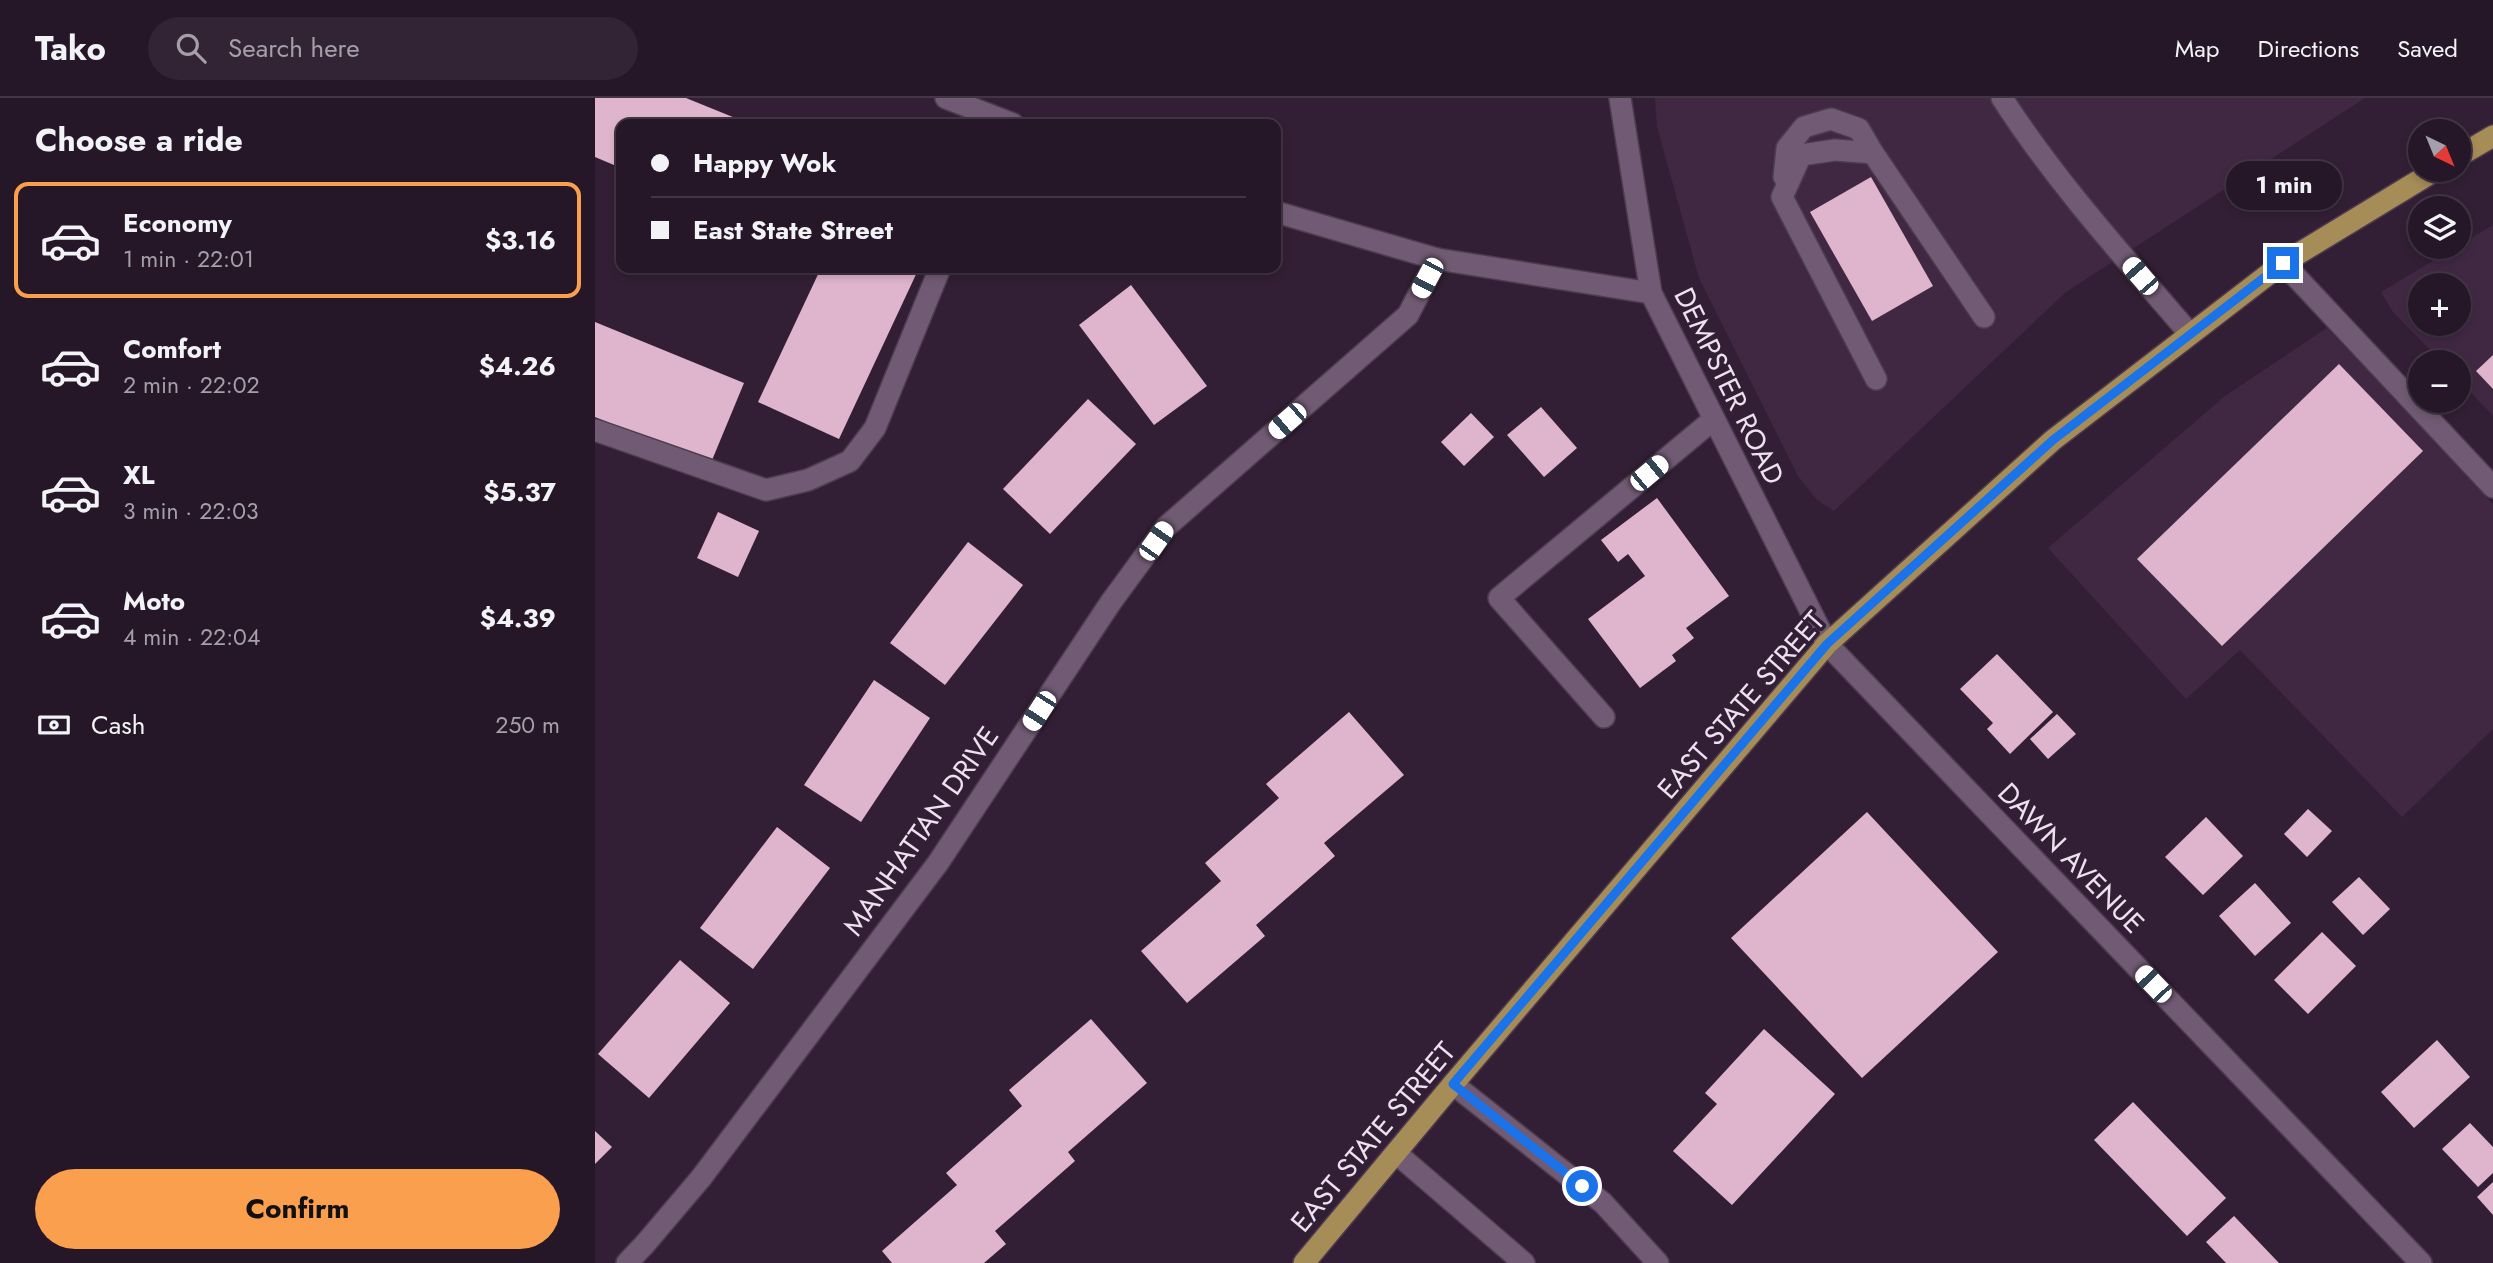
<!DOCTYPE html>
<html lang="en">
<head>
<meta charset="utf-8">
<style>
  body { margin:0; font-family:Jost,sans-serif; background:#322434; color:#f1f3f6; height:100vh; display:flex; flex-direction:column; font-size:26px; white-space:nowrap }
  * { box-sizing:border-box; margin:0 }
  p { font-size:23px; color:#a49fa8 }
  .icon { flex:none; width:38px; height:38px; fill:none; stroke:currentColor; stroke-width:2; stroke-linecap:round; stroke-linejoin:round }
  .map { position:relative; flex:1; overflow:hidden }
  .side { display:flex; flex-direction:column; background:#261728; width:595px }
  .side>* { flex:none }
  .banner { position:absolute; left:21px; top:21px; width:665px; height:154px; border-radius:14px; box-shadow:0 4px 10px #0003,0 0 0 2px #423645; display:grid; align-content:center; height:154px; padding:0 35px; background:#261728 }
  .needle { width:46px; rotate:137deg }
  .controls { position:absolute; left:1813px; top:21px; display:grid; gap:14px }
  .controls a { display:grid; place-items:center; width:63px; height:63px; border-radius:50%; background:#261728; box-shadow:0 4px 10px #0003,0 0 0 2px #423645; font-size:35px }
  .end { position:absolute; width:32px; height:32px; margin:-16px; border:9px solid #1a73e8; background:#fff; box-shadow:0 0 0 4px #fff }
  .from { border-radius:50% }
  .bubble { position:absolute; height:49px; border-radius:24px; background:#261728; box-shadow:0 4px 10px #0003,0 0 0 2px #423645; font-size:23px; font-weight:700; line-height:49px; text-align:center }
  .car { position:absolute; width:21px; height:42px; margin:-21px -10px; border-radius:9px; box-shadow:0 0 5px 2px #0007; background:linear-gradient(#fff 24%,#345 0 40%,#fff 0 76%,#345 0 86%,#fff 0) }
  .banner b { display:flex; align-items:center; gap:24px; height:66px; font-size:26px }
  .banner b+b { border-top:2px solid #423645 }
  .banner i { width:18px; height:18px; background:#f1f3f6 }
  ul { padding:0; list-style:none }
  li { display:flex; align-items:center; gap:21px; height:116px; margin:0 14px 10px; padding:0 21px; border:4px solid transparent; border-radius:14px }
  li div { flex:1 }
  li b { display:block; font-size:26px }
  li em { font-style:normal; font-weight:700 }
  li.current { border-color:#fa9f4e }
  li>.icon { width:63px; height:63px; stroke-width:1.5 }
  h2 { padding:0 35px; font-size:32px; line-height:84px }
  .pay { display:flex; align-items:center; gap:18px; height:77px; padding:0 35px; font-size:26px }
  .pay p { margin-inline-start:auto }
  .action { display:flex; gap:14px; margin-top:auto; padding:14px 35px }
  .action a { flex:1; height:80px; border-radius:42px; background:#fa9f4e; color:#111; font-size:28px; font-weight:700; line-height:80px; text-align:center }
  header { display:flex; align-items:center; gap:42px; box-sizing:border-box; height:98px; padding:0 35px; background:#261728; border-bottom:2px solid #423645 }
  header strong { font-size:33px }
  nav { display:flex; gap:38px; margin-inline-start:auto; font-size:24px }
  .search { width:490px; height:63px; background:#322434; display:flex; align-items:center; gap:18px; box-sizing:border-box; padding:0 24px; border-radius:38px; color:#a49fa8; font-size:26px }
  main { display:flex; flex:1; min-height:0 }
  .map>svg:first-child { display:block }
  .built { fill:#402843; fill-rule:evenodd }
  .building { fill:#dfb5ce }
  .lines { fill:none; stroke-linecap:round; stroke-linejoin:round }
  .minor-casing { stroke:#4d3c4f; stroke-width:24 }
  .major-casing { stroke:#4d3c4f; stroke-width:24 }
  .minor { stroke:#715b74; stroke-width:21 }
  .major { stroke:#a68d57; stroke-width:21 }
  .route { stroke:#1a73e8; stroke-width:9 }
  .labels { text-anchor:middle; dominant-baseline:central; stroke-width:7; stroke-linejoin:round; paint-order:stroke }
  .street-label { font-size:28px; fill:#ede0ef; stroke:#331f35 }
</style>
</head>
<body>
<header>
<strong>Tako</strong>
<div class="search"><svg class="icon" aria-label="search" viewBox="0 0 24 24"><circle cx="10" cy="10" r="6"/><path d="M15 15l6 6"/></svg>Search here</div>
<nav><a>Map</a><a>Directions</a><a>Saved</a></nav>
</header>
<main>
<section class="side">
<h2>Choose a ride</h2>
<ul>
<li class="current"><svg class="icon" aria-label="car" viewBox="0 0 24 24"><path d="M5 17H2v-5l4-1 3-4h7l3 4 3 1v5h-3M9 17h6M6 11h13"/><circle cx="7" cy="17" r="2"/><circle cx="17" cy="17" r="2"/></svg><div><b>Economy</b><p>1 min · 22:01</p></div><em>$3.16</em></li>
<li><svg class="icon" aria-label="car" viewBox="0 0 24 24"><path d="M5 17H2v-5l4-1 3-4h7l3 4 3 1v5h-3M9 17h6M6 11h13"/><circle cx="7" cy="17" r="2"/><circle cx="17" cy="17" r="2"/></svg><div><b>Comfort</b><p>2 min · 22:02</p></div><em>$4.26</em></li>
<li><svg class="icon" aria-label="car" viewBox="0 0 24 24"><path d="M5 17H2v-5l4-1 3-4h7l3 4 3 1v5h-3M9 17h6M6 11h13"/><circle cx="7" cy="17" r="2"/><circle cx="17" cy="17" r="2"/></svg><div><b>XL</b><p>3 min · 22:03</p></div><em>$5.37</em></li>
<li><svg class="icon" aria-label="car" viewBox="0 0 24 24"><path d="M5 17H2v-5l4-1 3-4h7l3 4 3 1v5h-3M9 17h6M6 11h13"/><circle cx="7" cy="17" r="2"/><circle cx="17" cy="17" r="2"/></svg><div><b>Moto</b><p>4 min · 22:04</p></div><em>$4.39</em></li>
</ul>
<div class="pay"><svg class="icon" aria-label="cash" viewBox="0 0 24 24"><path d="M3 7h18v10H3z"/><circle cx="12" cy="12" r="2"/></svg>Cash<p>250 m</p></div>
<div class="action"><a>Confirm</a></div>
</section>
<div class="map">
<svg width="1898" height="1165" viewBox="0 0 1898 1165">
  <rect width="100%" height="100%" fill="#331f35"/>
  <!-- built -->
  <g class="built">
    <polygon points="1060,0 1770,0 1471,194 1239,413 1222,402 1203,378 1104,180 1062,29"/>
    <path d="M1898,127v191l-34,-36v-18h-17l-49,-50 -12,-20zM1825,187h39v39h-39z"/>
    <polygon points="1732,230 1898,406 1898,631 1807,719 1645,552 1591,601 1453,450 1630,298"/>
  </g>
  <!-- building -->
  <g class="building">
    <polygon points="0,0 91,0 155,26 26,26 26,70 0,59"/>
    <polygon points="1276,79 1338,188 1277,223 1215,114"/>
    <polygon points="226,170 324,170 244,341 163,304"/>
    <polygon points="536,187 612,288 559,327 484,227"/>
    <polygon points="0,224 149,285 115,367 0,319"/>
    <polygon points="1898,257 1898,291 1881,273"/>
    <polygon points="1744,266 1828,353 1627,548 1542,461"/>
    <polygon points="493,301 541,346 455,436 408,391"/>
    <polygon points="946,309 982,350 949,379 912,337"/>
    <polygon points="876,315 899,339 869,368 846,344"/>
    <polygon points="1062,400 1134,498 1091,530 1099,540 1077,557 1081,563 1045,590 993,521 1050,478 1033,456 1023,464 1006,442"/>
    <polygon points="123,414 164,433 143,479 102,460"/>
    <polygon points="373,444 428,487 350,587 295,545"/>
    <polygon points="1402,556 1458,614 1415,656 1392,631 1398,625 1365,591"/>
    <polygon points="279,582 335,620 266,724 209,687"/>
    <polygon points="754,614 809,677 729,745 740,758 661,827 670,838 592,905 546,853 626,783 610,765 684,700 671,686"/>
    <polygon points="1462,616 1481,636 1453,661 1435,641"/>
    <polygon points="1713,711 1737,733 1712,759 1689,736"/>
    <polygon points="1272,714 1403,854 1267,980 1136,840"/>
    <polygon points="1611,719 1648,758 1608,797 1570,759"/>
    <polygon points="182,729 235,770 158,871 105,830"/>
    <polygon points="1764,779 1795,811 1768,837 1737,804"/>
    <polygon points="1660,785 1696,825 1660,858 1624,818"/>
    <polygon points="1727,834 1761,868 1713,916 1679,882"/>
    <polygon points="85,862 135,905 54,1000 3,956"/>
    <polygon points="496,921 552,985 473,1054 480,1063 400,1133 411,1146 389,1165 297,1165 287,1153 362,1087 351,1075 427,1008 414,992"/>
    <polygon points="1169,931 1240,996 1137,1107 1078,1053 1122,1006 1110,995"/>
    <polygon points="1842,942 1875,979 1819,1030 1786,994"/>
    <polygon points="1538,1004 1631,1100 1592,1138 1499,1042"/>
    <polygon points="1875,1025 1898,1049 1898,1075 1883,1089 1847,1051"/>
    <polygon points="0,1033 17,1049 0,1066"/>
    <polygon points="1898,1084 1898,1117 1882,1099"/>
    <polygon points="1639,1118 1684,1165 1631,1165 1611,1144"/>
  </g>
  <g class="lines">
    <!-- minor casing -->
    <g class="minor-casing">
      <g id="minor">
        <polyline points="351,0 418,26"/>
        <polyline points="1025,0 1056,195 1232,546 1826,1165"/>
        <path d="M1407,0c54,84 123,160 188,236"/>
        <polyline points="1189,79 1192,50 1209,29 1236,21 1264,31 1278,55"/>
        <polyline points="681,114 842,161 1056,195"/>
        <polyline points="1688,165 1898,389"/>
        <polyline points="1281,281 1187,99 1206,57 1240,52 1278,55 1389,219"/>
        <polyline points="0,332 171,392 213,382 255,363 280,330 345,170"/>
        <polyline points="1009,619 904,500 1119,321"/>
        <polyline points="858,986 1008,1105 1063,1165"/>
        <polyline points="801,1055 929,1165"/>
        <polyline points="32,1165 50,1146 106,1080 343,765 516,504 571,429 813,217 842,161"/>
      </g>
    </g>
    <!-- major casing -->
    <g class="major-casing">
      <g id="major">
        <polyline points="1864,58 1898,38"/>
        <polyline points="709,1165 858,986 1232,546 1458,342 1688,165 1841,72"/>
      </g>
    </g>
    <!-- minor -->
    <use href="#minor" class="minor"/>
    <!-- major -->
    <use href="#major" class="major"/>
  </g>
  <g class="lines">
    <!-- route -->
    <polyline class="route" points="987,1088 858,986 1232,546 1458,342 1688,165"/>
  </g>
  <g class="labels">
    <!-- street labels -->
    <g class="street-label">
      <text transform="translate(1134 288) rotate(64)">DEMPSTER ROAD</text>
      <text transform="translate(1146 607) rotate(-49)">EAST STATE STREET</text>
      <text transform="translate(326 733) rotate(-55)">MANHATTAN DRIVE</text>
      <text transform="translate(1476 760) rotate(46)">DAWN AVENUE</text>
      <text transform="translate(778 1039) rotate(-50)">EAST STATE STREET</text>
    </g>
  </g>
</svg>
<div class="controls">
<a><svg class="needle" viewBox="-14 -14 28 28"><path d="M0-13l5 13h-10z" fill="#e53935"/><path d="M0 13l5-13h-10z" fill="#a49fa8"/></svg></a>
<a><svg class="icon" aria-label="layers" viewBox="0 0 24 24"><path d="M12 4l9 5-9 5-9-5zM3 14l9 5 9-5"/></svg></a>
<a>+</a>
<a>−</a>
</div>
<i class="end from" style="left:987px;top:1088px"></i>
<i class="end" style="left:1688px;top:165px"></i>
<div class="bubble" style="left:1631px;top:63px;width:116px">1 min</div>
<i class="car" style="left:1545px;top:178px;rotate:319deg"></i>
<i class="car" style="left:832px;top:180px;rotate:208deg"></i>
<i class="car" style="left:692px;top:323px;rotate:229deg"></i>
<i class="car" style="left:1054px;top:375px;rotate:50deg"></i>
<i class="car" style="left:561px;top:443px;rotate:35deg"></i>
<i class="car" style="left:444px;top:613px;rotate:213deg"></i>
<i class="car" style="left:1558px;top:886px;rotate:316deg"></i>
<div class="banner">
<b><i class="from"></i>Happy Wok</b>
<b><i></i>East State Street</b>
</div>
</div>
</main>
</body>
</html>
